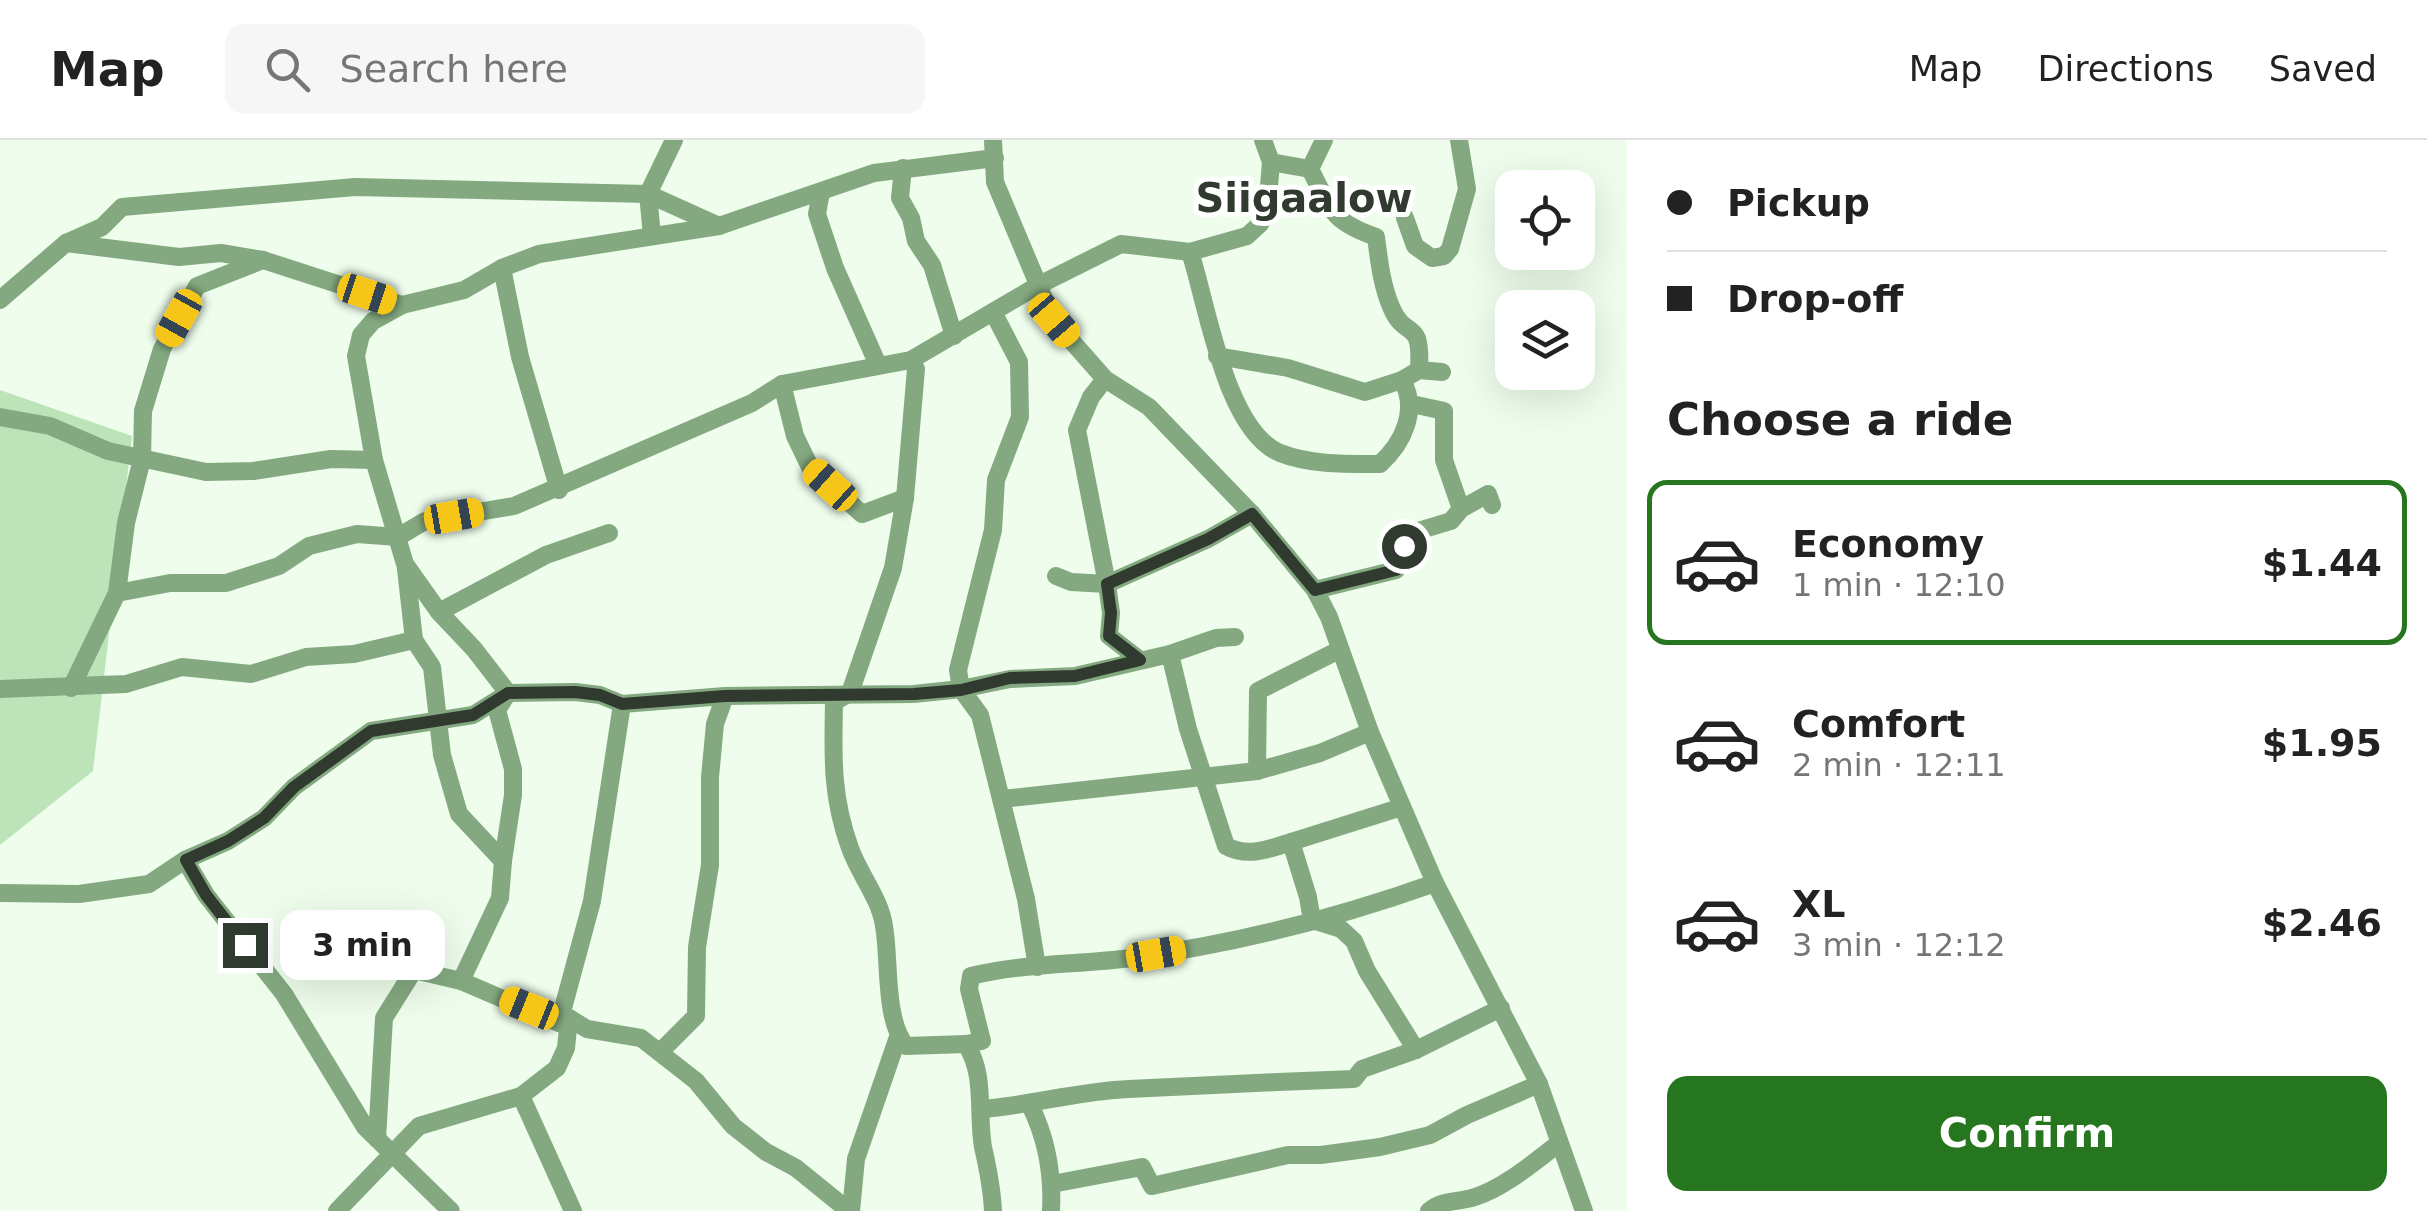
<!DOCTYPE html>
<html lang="en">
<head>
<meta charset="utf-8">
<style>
  body { margin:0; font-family:"DejaVu Sans",sans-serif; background:#f6f6f6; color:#222; height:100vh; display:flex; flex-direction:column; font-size:38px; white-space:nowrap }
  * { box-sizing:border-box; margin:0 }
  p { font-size:32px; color:#767676 }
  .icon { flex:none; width:55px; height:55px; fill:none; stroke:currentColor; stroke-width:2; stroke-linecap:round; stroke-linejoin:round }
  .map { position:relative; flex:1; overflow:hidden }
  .details { display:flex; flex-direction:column; background:#fff; width:800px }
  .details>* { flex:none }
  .banner { display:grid; align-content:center; height:220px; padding:0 40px; background:#fff }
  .fabs { position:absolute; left:1495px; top:30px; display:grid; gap:20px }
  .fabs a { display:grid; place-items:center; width:100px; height:100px; border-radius:20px; background:#fff; box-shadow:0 10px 40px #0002; font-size:50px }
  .end { position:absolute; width:45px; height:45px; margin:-22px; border:12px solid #303a2f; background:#fff; box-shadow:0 0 0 5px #fff }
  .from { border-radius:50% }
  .bubble { position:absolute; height:70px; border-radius:20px; background:#fff; box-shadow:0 10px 40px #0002; font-size:32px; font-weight:800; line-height:70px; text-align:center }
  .car { position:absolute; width:30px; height:60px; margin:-30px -15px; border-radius:12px; box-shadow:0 0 8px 2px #0007; background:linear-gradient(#f5c518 24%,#345 0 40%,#f5c518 0 76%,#345 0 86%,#f5c518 0) }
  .banner b { display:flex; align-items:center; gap:35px; height:95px; font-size:38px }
  .banner b+b { border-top:2px solid #e0e0e0 }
  .banner i { width:25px; height:25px; background:#222 }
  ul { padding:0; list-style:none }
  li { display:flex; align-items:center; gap:30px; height:165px; margin:0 20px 15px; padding:0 20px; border:5px solid transparent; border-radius:20px }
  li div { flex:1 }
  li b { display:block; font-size:38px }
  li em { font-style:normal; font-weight:800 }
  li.active { border-color:#25761f }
  li>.icon { width:90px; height:90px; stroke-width:1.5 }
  h2 { padding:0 40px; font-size:45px; line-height:120px }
  .cta { display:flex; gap:20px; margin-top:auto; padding:20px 40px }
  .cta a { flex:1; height:115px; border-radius:20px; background:#25761f; color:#fff; font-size:40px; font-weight:800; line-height:115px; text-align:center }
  header { display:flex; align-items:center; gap:60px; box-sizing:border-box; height:140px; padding:0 50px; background:#fff; border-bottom:2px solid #e0e0e0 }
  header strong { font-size:48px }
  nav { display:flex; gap:55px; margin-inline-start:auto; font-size:35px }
  .search { width:700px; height:90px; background:#f6f6f6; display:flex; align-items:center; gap:25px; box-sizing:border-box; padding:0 35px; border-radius:20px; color:#767676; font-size:38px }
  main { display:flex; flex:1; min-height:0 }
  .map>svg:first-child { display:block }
  .green { fill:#bde4b9 }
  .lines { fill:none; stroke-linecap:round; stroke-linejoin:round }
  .minor { stroke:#84a980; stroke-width:18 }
  .route { stroke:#303a2f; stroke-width:12 }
  .labels { text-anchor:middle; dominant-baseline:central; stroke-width:10; stroke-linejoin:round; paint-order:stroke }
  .district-label { font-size:40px; font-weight:bold; fill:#303a2f; stroke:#fff }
</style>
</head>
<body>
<header>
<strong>Map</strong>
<div class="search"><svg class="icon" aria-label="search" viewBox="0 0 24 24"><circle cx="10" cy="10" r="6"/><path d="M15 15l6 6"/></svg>Search here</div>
<nav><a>Map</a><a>Directions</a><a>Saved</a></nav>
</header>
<main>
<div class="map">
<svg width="1627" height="1071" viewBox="0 0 1627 1071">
  <rect width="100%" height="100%" fill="#eefdec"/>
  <!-- green -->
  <polygon class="green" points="0,250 132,296 93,631 0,705"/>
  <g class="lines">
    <!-- minor -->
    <g class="minor">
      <polyline points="993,0 995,42 1053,180 1105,239 1149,267 1252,374 1315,450 1329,477 1370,592 1435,743 1539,944 1584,1071"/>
      <polyline points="995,18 874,33 719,86 539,114 502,128 464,150 402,165 373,181 361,195 356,216 374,320 405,424 439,472 474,509 508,553 575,552 600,555 622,564 725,556 914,554 961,549 1010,539 1075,536 1170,514 1216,498 1235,497"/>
      <polyline points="1271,22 1310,29"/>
      <polyline points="903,28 900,58 911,78 916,101 932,125 954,196"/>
      <path d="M1310,29c21,40 20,52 66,68 3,24 6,50 16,72 14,32 30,7 27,61"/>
      <polyline points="1310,29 1324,0"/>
      <polyline points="821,52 817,74 835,128 878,225"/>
      <polyline points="1405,78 1415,106 1432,118 1444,116 1450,109 1467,49 1459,0"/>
      <polyline points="652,96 648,54 674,0"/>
      <polyline points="66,103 179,117 221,113 263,120 402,165"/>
      <path d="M1190,112c17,51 35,178 90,201 31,12 66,11 100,11 23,-21 39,-54 22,-84"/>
      <polyline points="502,128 520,217 559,350"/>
      <polyline points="0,160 66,103 102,87 122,67 355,47 648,54 719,86"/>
      <polyline points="993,172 1019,222 1020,277 996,340 993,390 958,530 961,549 980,575 1026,759 1037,827"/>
      <polyline points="1217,216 1288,228 1365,252 1402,240 1419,230 1442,232"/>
      <path d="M911,220l5,9 -11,129 -12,70 -43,125 -16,9c-1,53 -3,94 16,146 9,26 30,50 34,78 6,34 0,94 22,120l60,-2c20,31 11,69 17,103 5,22 9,41 10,64"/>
      <polyline points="1105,239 1091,257 1077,290 1107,444 1111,473 1109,496 1140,520"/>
      <polyline points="782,244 795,296 810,327 862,374 905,358"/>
      <polyline points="1412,264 1444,271 1444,320 1461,369"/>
      <polyline points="0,277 50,286 108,311 206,332 253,331 331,319 374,320"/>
      <polyline points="1056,436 1071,442 1107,444 1208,399 1252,374"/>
      <polyline points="1315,450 1396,430 1408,394 1451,381 1461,369 1488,354 1492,365"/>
      <polyline points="117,453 170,443 226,443 279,426 309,406 357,394 398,397 425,381 514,366 752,263 782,244 911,220 1037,146 1121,104 1190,112 1247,96 1260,84 1267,71 1271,22 1263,0"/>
      <polyline points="439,472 546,415 609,393"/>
      <path d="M1170,514l18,75 38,117c22,12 43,3 65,-4l17,55 4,23 29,9 13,12 13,30 49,79"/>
      <polyline points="71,548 117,453 126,383 142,319 143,271 162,209 197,146 263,120"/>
      <polyline points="0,549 126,544 182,527 251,534 306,517 354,514 414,500 406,429"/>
      <polyline points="622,564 592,761 559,883 569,878 587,889 641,898 696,941 733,986 766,1012 796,1028 849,1071"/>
      <polyline points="1257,631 1258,551 1339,510"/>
      <polyline points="1002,659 1257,631 1320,613 1370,592"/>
      <polyline points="1291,702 1402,667"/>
      <polyline points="185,720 206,755 284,854 365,987 451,1071"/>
      <polyline points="0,753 79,754 149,744 185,720 228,701 264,678 294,647 371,591 473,575 508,553 497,570 513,629 513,655 503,721 459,674 442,615 432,527 414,500"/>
      <polyline points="461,841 559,883"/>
      <path d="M966,904l16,-3 -13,-52 2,-13c52,-13 107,-11 160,-18 103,-14 206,-40 304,-75"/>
      <polyline points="660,912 696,876 697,807 710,725 710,637 715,584 725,556"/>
      <polyline points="521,956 573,1071"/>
      <path d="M1030,965c17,34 23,68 21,106"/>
      <path d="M983,969c49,-4 96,-18 146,-20 74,-4 150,-7 225,-10l8,-10 54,-19 85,-42"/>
      <polyline points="377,999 384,878 414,830 461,841 500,758 503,721"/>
      <polyline points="1052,1044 1142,1027 1152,1046 1288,1015 1321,1015 1380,1007 1430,995 1467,975 1539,944"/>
      <polyline points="337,1071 419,986 521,956 557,928 566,908 569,878"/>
      <polyline points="851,1071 856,1019 898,897"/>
      <path d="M1429,1071c15,-12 28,-8 46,-14 29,-9 59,-35 83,-53"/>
    </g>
  </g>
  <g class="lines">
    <!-- route -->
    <polyline class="route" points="245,805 206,755 186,720 228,701 264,678 294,647 371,591 473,575 508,553 575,552 600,555 622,564 725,556 914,554 961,550 1010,538 1075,536 1140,520 1109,496 1111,473 1107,444 1208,399 1252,374 1315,450 1396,430 1404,406"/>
  </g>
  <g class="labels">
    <!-- district labels -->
    <g class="district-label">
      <text x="1304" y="58">Siigaalow</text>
    </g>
  </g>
</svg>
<div class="fabs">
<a><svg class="icon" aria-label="locate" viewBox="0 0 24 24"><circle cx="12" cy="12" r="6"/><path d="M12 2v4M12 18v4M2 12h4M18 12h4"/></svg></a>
<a><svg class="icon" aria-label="layers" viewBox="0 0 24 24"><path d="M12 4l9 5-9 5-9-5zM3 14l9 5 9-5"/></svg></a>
</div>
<i class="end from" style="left:1404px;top:406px"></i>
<i class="end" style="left:245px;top:805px"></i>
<div class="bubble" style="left:280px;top:770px;width:165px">3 min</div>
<i class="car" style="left:367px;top:154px;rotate:108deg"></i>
<i class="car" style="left:179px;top:178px;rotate:209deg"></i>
<i class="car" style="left:1054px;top:180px;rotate:139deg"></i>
<i class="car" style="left:830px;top:345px;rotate:312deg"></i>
<i class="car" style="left:454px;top:376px;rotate:80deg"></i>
<i class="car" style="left:1156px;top:814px;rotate:80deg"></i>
<i class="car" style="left:529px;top:868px;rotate:292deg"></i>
</div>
<section class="details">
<div class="banner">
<b><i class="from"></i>Pickup</b>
<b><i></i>Drop-off</b>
</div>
<h2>Choose a ride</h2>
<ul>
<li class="active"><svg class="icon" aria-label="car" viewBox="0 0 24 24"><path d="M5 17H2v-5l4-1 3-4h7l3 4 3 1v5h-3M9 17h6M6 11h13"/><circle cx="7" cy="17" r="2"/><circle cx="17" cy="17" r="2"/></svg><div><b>Economy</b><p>1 min · 12:10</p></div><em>$1.44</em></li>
<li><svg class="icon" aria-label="car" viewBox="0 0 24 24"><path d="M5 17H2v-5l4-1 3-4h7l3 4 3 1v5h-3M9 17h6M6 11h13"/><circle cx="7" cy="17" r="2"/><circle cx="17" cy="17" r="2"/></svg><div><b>Comfort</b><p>2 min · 12:11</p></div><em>$1.95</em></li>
<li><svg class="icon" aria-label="car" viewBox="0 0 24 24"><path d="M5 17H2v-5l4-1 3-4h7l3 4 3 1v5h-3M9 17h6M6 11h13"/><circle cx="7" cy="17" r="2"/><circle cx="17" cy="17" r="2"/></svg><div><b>XL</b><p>3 min · 12:12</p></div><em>$2.46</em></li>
</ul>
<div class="cta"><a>Confirm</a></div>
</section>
</main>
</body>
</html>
